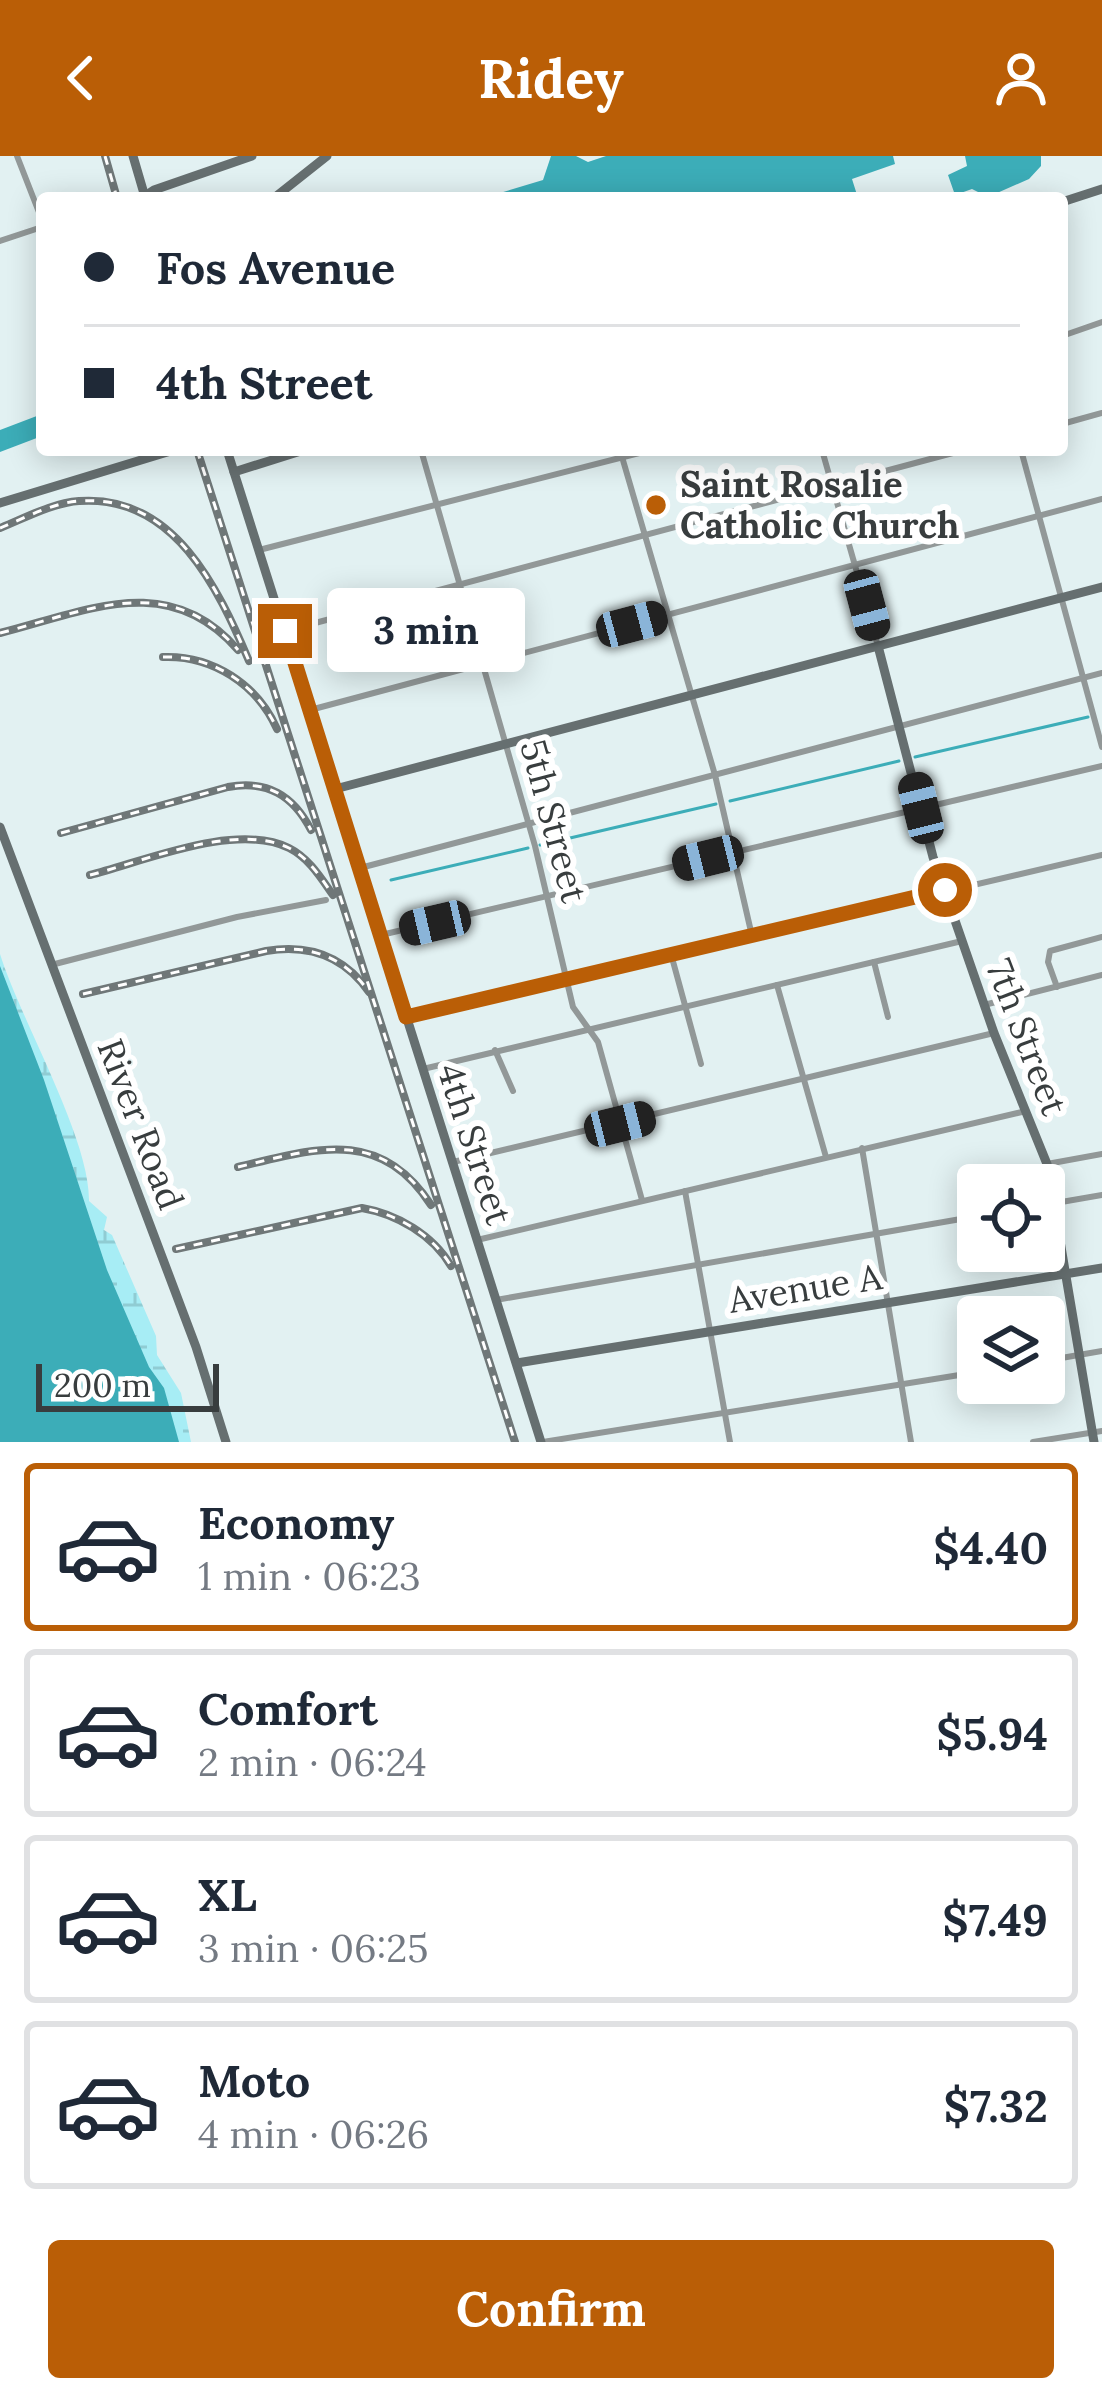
<!DOCTYPE html>
<html lang="en">
<head>
<meta charset="utf-8">
<style>
  body { margin:0; font-family:Lora,serif; background:#f2f2f3; color:#1f2937; height:100vh; display:flex; flex-direction:column; font-size:45px; white-space:nowrap }
  * { box-sizing:border-box; margin:0 }
  p { font-size:39px; color:#747a83 }
  .icon { flex:none; width:66px; height:66px; fill:none; stroke:currentColor; stroke-width:2; stroke-linecap:round; stroke-linejoin:round }
  .map { position:relative; height:1286px; overflow:hidden }
  .details { display:flex; flex-direction:column; background:#fff; flex:1 }
  .details>* { flex:none }
  .top-card { position:absolute; left:36px; top:36px; width:1032px; height:264px; border-radius:12px; box-shadow:0 6px 30px #0003; display:grid; align-content:center; height:264px; padding:0 48px; background:#fff }
  .tools { position:absolute; left:957px; top:1008px; display:grid; gap:24px }
  .tools a { display:grid; place-items:center; width:108px; height:108px; border-radius:12px; background:#fff; box-shadow:0 6px 30px #0003; font-size:60px }
  .scale { position:absolute; left:36px; bottom:30px; width:183px; box-sizing:border-box; padding-left:12px; border:6px solid #383d3e; border-top:0; font-size:33px; line-height:42px; white-space:nowrap; color:#383d3e; -webkit-text-stroke:9px #fff; paint-order:stroke }
  .end { position:absolute; width:54px; height:54px; margin:-27px; border:15px solid #ba5e06; background:#fff; box-shadow:0 0 0 6px #fff }
  .from { border-radius:50% }
  .bubble { position:absolute; height:84px; border-radius:12px; background:#fff; box-shadow:0 6px 30px #0003; font-size:39px; font-weight:800; line-height:84px; text-align:center }
  .car { position:absolute; width:36px; height:72px; margin:-36px -18px; border-radius:15px; box-shadow:0 0 9px 3px #0007; background:linear-gradient(#222 24%,#8ab4d8 0 40%,#222 0 76%,#8ab4d8 0 86%,#222 0) }
  .top-card b { display:flex; align-items:center; gap:42px; height:114px; font-size:45px }
  .top-card b+b { border-top:3px solid #e0e1e3 }
  .top-card i { width:30px; height:30px; background:#1f2937 }
  ul { padding:21px 0 0; list-style:none }
  li { display:flex; align-items:center; gap:36px; height:168px; margin:0 24px 18px; padding:0 24px; border:6px solid #e0e1e3; border-radius:12px }
  li div { flex:1 }
  li b { display:block; font-size:45px }
  li em { font-style:normal; font-weight:800 }
  li.on { border-color:#ba5e06 }
  li>.icon { width:108px; height:108px; stroke-width:1.5 }
  .action { display:flex; gap:24px; margin-top:auto; padding:24px 48px }
  .action a { flex:1; height:138px; border-radius:12px; background:#ba5e06; color:#fff; font-size:48px; font-weight:800; line-height:138px; text-align:center }
  header { display:flex; justify-content:space-between; align-items:center; height:156px; padding:0 48px; background:#ba5e06; color:#fff; font-size:54px; font-weight:800 }
  .map>svg:first-child { display:block }
  .wetland { fill:url(#wetland-marsh) }
  .water { fill:#3cadb8 }
  .lines { fill:none; stroke-linecap:round; stroke-linejoin:round }
  .stream { stroke:#3cadb8; stroke-width:3 }
  .street { stroke:#929898; stroke-width:6 }
  .secondary { stroke:#666f70; stroke-width:9 }
  .rail-casing { stroke:#6f7778; stroke-width:8 }
  .rail { stroke:#fff; stroke-width:3; stroke-dasharray:9; stroke-linecap:butt }
  .route { stroke:#ba5e06; stroke-width:15 }
  .poi-dot { fill:#ba5e06; stroke:#fff; stroke-width:4.5 }
  .labels { text-anchor:middle; dominant-baseline:central; stroke-width:12; stroke-linejoin:round; paint-order:stroke }
  .poi-label { font-size:36px; font-weight:bold; fill:#383d3e; stroke:#fff; text-anchor:start }
  .street-label { font-size:36px; fill:#383d3e; stroke:#fff }
</style>
</head>
<body>
<header><svg class="icon" aria-label="back" viewBox="0 0 24 24"><path d="M15 5l-7 7 7 7"/></svg>Ridey<svg class="icon" aria-label="person" viewBox="0 0 24 24"><circle cx="12" cy="8" r="4"/><path d="M4 21q1-7 8-7t8 7"/></svg></header>
<div class="map">
<svg width="1102" height="1286" viewBox="0 0 1102 1286">
  <defs>
    <pattern id="wetland-marsh" width="20" height="14" patternUnits="userSpaceOnUse" patternTransform="scale(3)"><rect width="20" height="14" fill="#a7edf5"/><path d="M1 5h8M5 5V1M11 12h8M15 12V8" fill="none" stroke="#90ccd3"/></pattern>
  </defs>
  <rect width="100%" height="100%" fill="#e2f1f2"/>
  <!-- wetland -->
  <path class="wetland" d="M0,798c21,67 90,184 89,247l18,16 -3,13 8,5 44,101 1,19 24,38 10,49h-15l-40,-88 -136,-366z"/>
  <!-- water -->
  <g class="water">
    <polygon points="551,0 576,0 588,6 606,0 893,0 895,8 852,23 858,42 483,42 543,24"/>
    <polygon points="965,0 1041,0 1041,10 1029,23 988,41 972,33 955,39 948,19 967,10"/>
    <polygon points="42,258 42,280 0,296 0,274"/>
    <polygon points="0,810 44,924 107,1114 149,1211 164,1232 179,1286 0,1286"/>
  </g>
  <g class="lines">
    <!-- stream -->
    <g class="stream">
      <polyline points="915,601 1088,561"/>
      <polyline points="730,645 899,605"/>
      <polyline points="540,689 716,648"/>
      <polyline points="391,724 528,692"/>
    </g>
    <!-- street -->
    <g class="street">
      <polyline points="17,0 42,64"/>
      <polyline points="131,42 145,40"/>
      <polyline points="0,85 42,71"/>
      <polyline points="1062,180 1102,166"/>
      <polyline points="1062,268 1102,257"/>
      <polyline points="421,294 535,690 573,851 598,886 642,1044"/>
      <polyline points="620,294 715,619 752,780"/>
      <polyline points="822,294 878,490"/>
      <polyline points="1021,294 1102,591"/>
      <polyline points="259,394 651,294"/>
      <polyline points="285,475 964,294"/>
      <polyline points="310,554 1102,343"/>
      <polyline points="360,712 1102,517"/>
      <polyline points="381,779 1102,610"/>
      <polyline points="671,798 701,908"/>
      <polyline points="874,806 888,861"/>
      <polyline points="51,809 237,761 326,744"/>
      <polyline points="777,829 826,1001"/>
      <polyline points="1057,831 1048,806 1050,795 1102,781"/>
      <polyline points="984,849 1102,819"/>
      <polyline points="407,861 1102,699"/>
      <polyline points="495,894 513,935"/>
      <polyline points="423,913 962,785"/>
      <polyline points="862,992 911,1286"/>
      <polyline points="453,1006 994,877"/>
      <polyline points="1047,1008 1102,998"/>
      <polyline points="685,1035 730,1286"/>
      <polyline points="1044,1049 1102,1039"/>
      <polyline points="477,1084 1026,955"/>
      <polyline points="496,1144 978,1060"/>
      <polyline points="1044,1205 1102,1195"/>
      <polyline points="543,1286 978,1216"/>
      <polyline points="1033,1286 1102,1275"/>
    </g>
    <!-- secondary -->
    <g class="secondary">
      <polyline points="133,0 145,41"/>
      <polyline points="149,42 145,40 154,34 252,0"/>
      <polyline points="274,42 327,0"/>
      <polyline points="1062,46 1102,33"/>
      <polyline points="227,294 541,1286"/>
      <polyline points="234,316 304,294"/>
      <polyline points="0,347 174,294"/>
      <polyline points="878,490 933,701 994,877 1047,1008 1094,1286"/>
      <polyline points="335,633 1102,431"/>
      <polyline points="0,671 196,1191 226,1286"/>
      <polyline points="517,1207 1102,1112"/>
    </g>
    <!-- rail casing -->
    <g class="rail-casing">
      <g id="rail">
        <polyline points="105,0 117,42"/>
        <polyline points="197,294 515,1286"/>
        <path d="M0,372c25,-10 52,-25 79,-27 95,-7 139,87 170,160"/>
        <path d="M0,477c87,-22 169,-63 238,17"/>
        <path d="M163,501c49,-2 94,27 114,72"/>
        <path d="M61,677l167,-46c39,-7 65,8 83,43"/>
        <path d="M90,719c55,-14 146,-53 199,-27 20,10 32,30 44,47"/>
        <path d="M83,838l183,-43c42,-7 78,5 103,41"/>
        <path d="M238,1011c76,-18 142,-41 193,38"/>
        <path d="M176,1093l186,-41c35,6 71,27 89,58"/>
      </g>
    </g>
    <!-- rail -->
    <use href="#rail" class="rail"/>
  </g>
  <g class="lines">
    <!-- route -->
    <polyline class="route" points="285,475 406,861 945,734"/>
  </g>
  <!-- markers -->
  <circle class="poi-dot" cx="656" cy="349" r="12"/>
  <g class="labels">
    <!-- poi labels -->
    <g class="poi-label">
      <text x="680" y="328">Saint Rosalie<tspan x="680" dy="41">Catholic Church</tspan></text>
    </g>
    <!-- street labels -->
    <g class="street-label">
      <text transform="translate(554 665) rotate(75)">5th Street</text>
      <text transform="translate(1027 881) rotate(69)">7th Street</text>
      <text transform="translate(141 968) rotate(69)">River Road</text>
      <text transform="translate(475 988) rotate(72)">4th Street</text>
      <text transform="translate(805 1132) rotate(-9)">Avenue A</text>
    </g>
  </g>
</svg>
<div class="tools">
<a><svg class="icon" aria-label="locate" viewBox="0 0 24 24"><circle cx="12" cy="12" r="6"/><path d="M12 2v4M12 18v4M2 12h4M18 12h4"/></svg></a>
<a><svg class="icon" aria-label="layers" viewBox="0 0 24 24"><path d="M12 4l9 5-9 5-9-5zM3 14l9 5 9-5"/></svg></a>
</div>
<div class="scale">200 m</div>
<i class="end from" style="left:945px;top:734px"></i>
<i class="end" style="left:285px;top:475px"></i>
<div class="bubble" style="left:327px;top:432px;width:198px">3 min</div>
<i class="car" style="left:867px;top:449px;rotate:165deg"></i>
<i class="car" style="left:632px;top:468px;rotate:75deg"></i>
<i class="car" style="left:921px;top:652px;rotate:346deg"></i>
<i class="car" style="left:708px;top:702px;rotate:256deg"></i>
<i class="car" style="left:435px;top:767px;rotate:257deg"></i>
<i class="car" style="left:620px;top:968px;rotate:76deg"></i>
<div class="top-card">
<b><i class="from"></i>Fos Avenue</b>
<b><i></i>4th Street</b>
</div>
</div>
<section class="details">
<ul>
<li class="on"><svg class="icon" aria-label="car" viewBox="0 0 24 24"><path d="M5 17H2v-5l4-1 3-4h7l3 4 3 1v5h-3M9 17h6M6 11h13"/><circle cx="7" cy="17" r="2"/><circle cx="17" cy="17" r="2"/></svg><div><b>Economy</b><p>1 min · 06:23</p></div><em>$4.40</em></li>
<li><svg class="icon" aria-label="car" viewBox="0 0 24 24"><path d="M5 17H2v-5l4-1 3-4h7l3 4 3 1v5h-3M9 17h6M6 11h13"/><circle cx="7" cy="17" r="2"/><circle cx="17" cy="17" r="2"/></svg><div><b>Comfort</b><p>2 min · 06:24</p></div><em>$5.94</em></li>
<li><svg class="icon" aria-label="car" viewBox="0 0 24 24"><path d="M5 17H2v-5l4-1 3-4h7l3 4 3 1v5h-3M9 17h6M6 11h13"/><circle cx="7" cy="17" r="2"/><circle cx="17" cy="17" r="2"/></svg><div><b>XL</b><p>3 min · 06:25</p></div><em>$7.49</em></li>
<li><svg class="icon" aria-label="car" viewBox="0 0 24 24"><path d="M5 17H2v-5l4-1 3-4h7l3 4 3 1v5h-3M9 17h6M6 11h13"/><circle cx="7" cy="17" r="2"/><circle cx="17" cy="17" r="2"/></svg><div><b>Moto</b><p>4 min · 06:26</p></div><em>$7.32</em></li>
</ul>
<div class="action"><a>Confirm</a></div>
</section>
</body>
</html>
